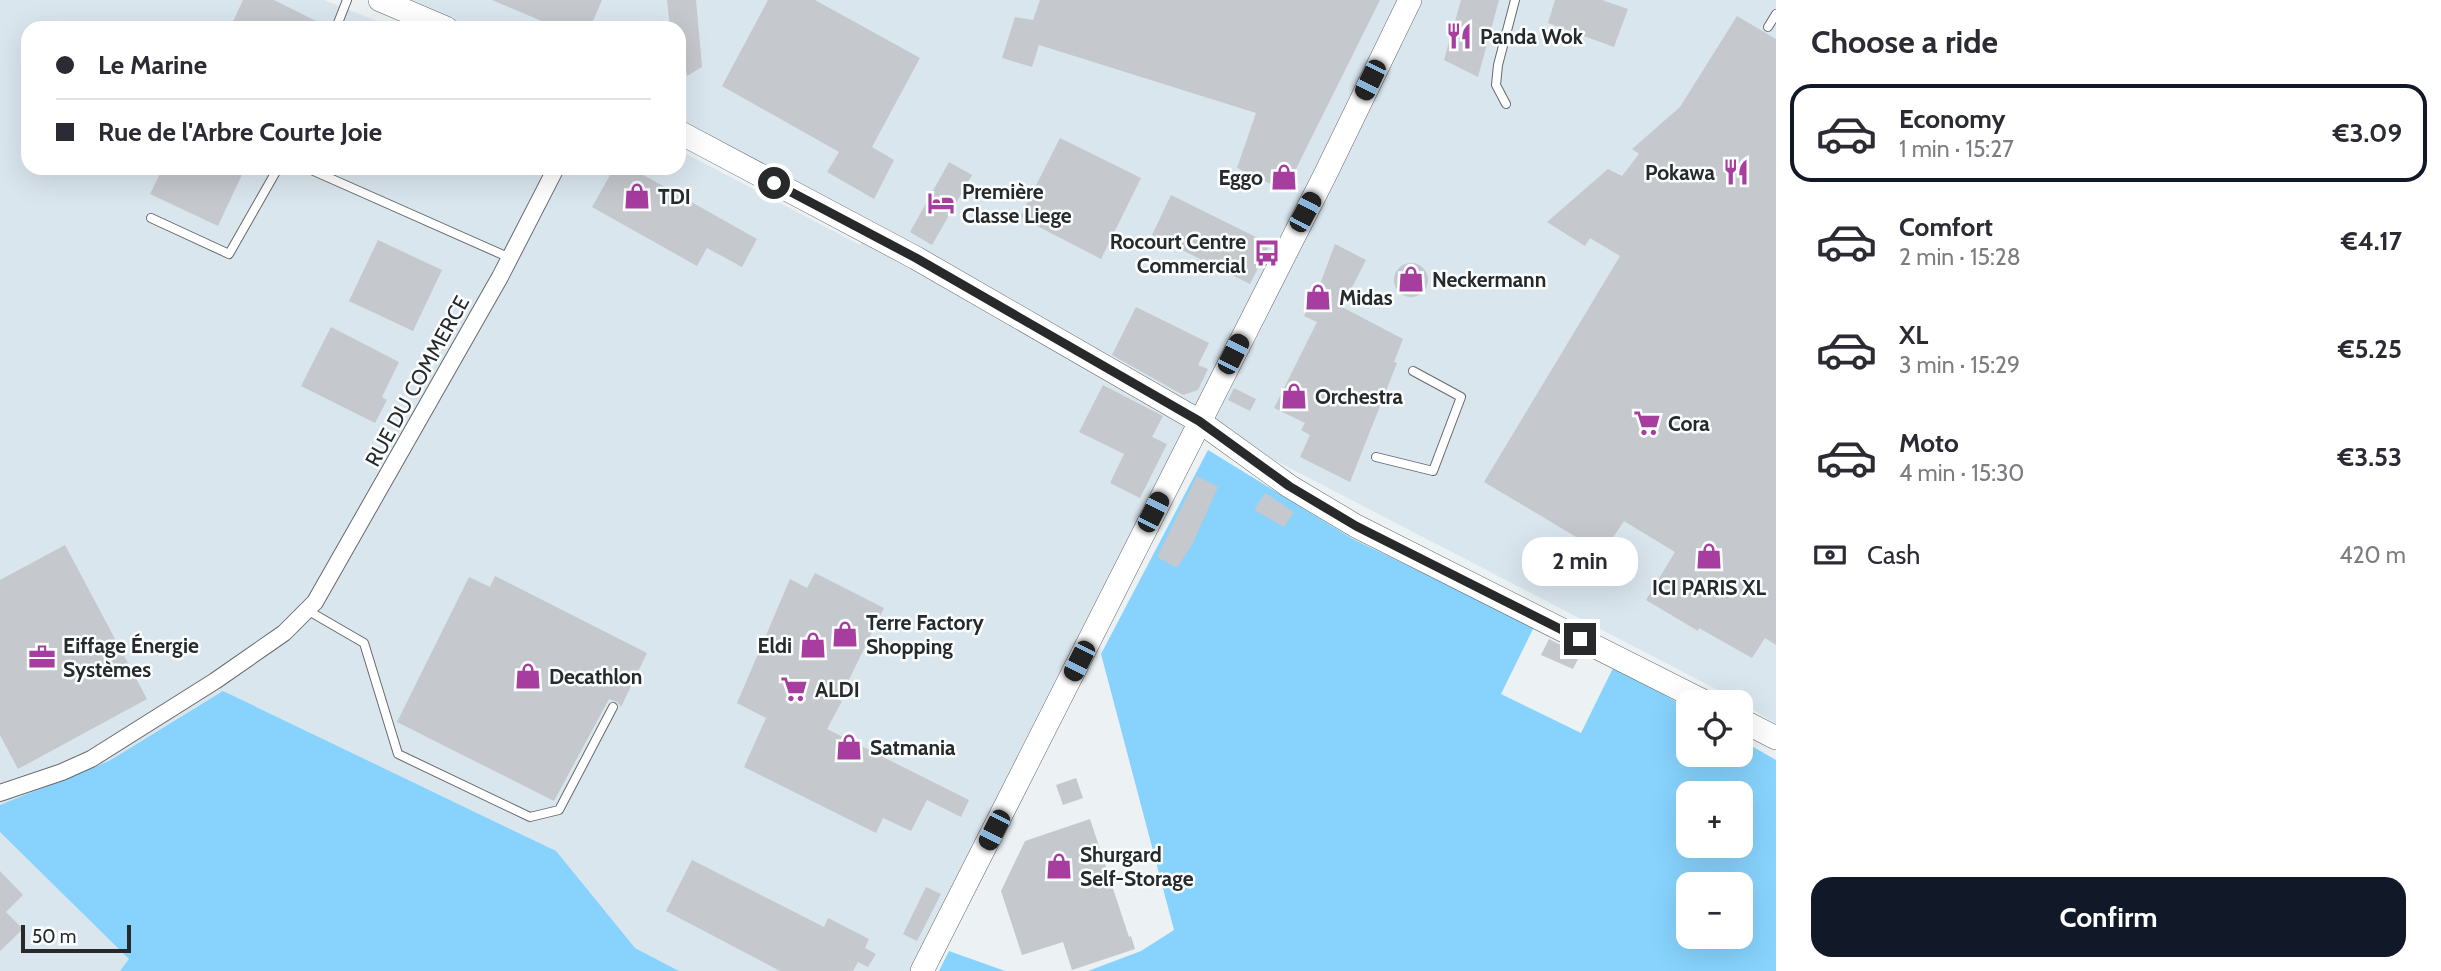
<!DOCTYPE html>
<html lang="en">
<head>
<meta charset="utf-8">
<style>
  body { margin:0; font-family:Cabin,sans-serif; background:#f7f7f7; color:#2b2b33; height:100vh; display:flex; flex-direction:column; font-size:26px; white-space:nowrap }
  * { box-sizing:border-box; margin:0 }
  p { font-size:23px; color:#7c7c81 }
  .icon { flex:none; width:38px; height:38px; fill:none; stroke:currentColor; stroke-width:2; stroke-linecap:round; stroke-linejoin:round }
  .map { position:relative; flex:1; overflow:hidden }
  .drawer { display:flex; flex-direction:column; background:#fff; width:665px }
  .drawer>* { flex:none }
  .guide { position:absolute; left:21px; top:21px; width:665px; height:154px; border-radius:21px; box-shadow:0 7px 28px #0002; display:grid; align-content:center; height:154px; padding:0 35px; background:#fff }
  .fabs { position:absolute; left:1676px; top:690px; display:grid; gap:14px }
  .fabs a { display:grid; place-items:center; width:77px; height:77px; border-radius:14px; background:#fff; box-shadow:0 7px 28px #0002; font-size:35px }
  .scale { position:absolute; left:21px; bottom:18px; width:110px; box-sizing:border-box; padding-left:7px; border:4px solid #27292a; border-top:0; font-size:19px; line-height:24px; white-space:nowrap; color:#27292a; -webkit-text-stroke:5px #fbfeff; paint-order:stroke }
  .end { position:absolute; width:32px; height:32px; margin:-16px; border:9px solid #27292a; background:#fff; box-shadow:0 0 0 4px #fff }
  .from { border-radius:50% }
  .bubble { position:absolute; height:49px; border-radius:21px; background:#fff; box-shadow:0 7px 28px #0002; font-size:23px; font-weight:700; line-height:49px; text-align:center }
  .car { position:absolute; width:21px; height:42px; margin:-21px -10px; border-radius:9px; box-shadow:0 0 5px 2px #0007; background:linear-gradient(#222 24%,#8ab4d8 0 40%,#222 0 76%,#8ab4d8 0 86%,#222 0) }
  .guide b { display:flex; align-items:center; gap:24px; height:66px; font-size:26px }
  .guide b+b { border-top:2px solid #e1e1e2 }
  .guide i { width:18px; height:18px; background:#2b2b33 }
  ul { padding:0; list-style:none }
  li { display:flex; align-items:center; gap:21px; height:98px; margin:0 14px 10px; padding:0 21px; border:4px solid transparent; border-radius:21px }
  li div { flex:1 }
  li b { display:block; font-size:26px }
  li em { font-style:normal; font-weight:700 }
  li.active { border-color:#111827 }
  li>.icon { width:63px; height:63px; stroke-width:1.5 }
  h2 { padding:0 35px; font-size:32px; line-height:84px }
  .pay { display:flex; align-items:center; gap:18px; height:77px; padding:0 35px; font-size:26px }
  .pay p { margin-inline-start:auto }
  .primary-button { display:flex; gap:14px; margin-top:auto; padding:14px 35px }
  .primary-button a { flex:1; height:80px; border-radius:21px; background:#111827; color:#fff; font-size:28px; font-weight:700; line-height:80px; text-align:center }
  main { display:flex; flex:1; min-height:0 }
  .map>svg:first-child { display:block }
  .built { fill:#dae6ee }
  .green { fill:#87d3fd; fill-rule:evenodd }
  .building { fill:#c5c8cc }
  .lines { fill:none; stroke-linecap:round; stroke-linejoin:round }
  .lane-casing { stroke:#666a6d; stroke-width:10 }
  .street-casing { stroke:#666a6d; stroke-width:18 }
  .secondary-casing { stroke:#666a6d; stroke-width:24 }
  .lane { stroke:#fff; stroke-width:8 }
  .street { stroke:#fff; stroke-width:16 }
  .secondary { stroke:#fff; stroke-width:23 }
  .route { stroke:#27292a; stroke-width:9 }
  .labels { text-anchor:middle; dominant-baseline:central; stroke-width:5; stroke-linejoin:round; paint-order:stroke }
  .poi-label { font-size:21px; font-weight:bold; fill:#27292a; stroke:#fbfeff; text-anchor:start }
  .street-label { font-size:21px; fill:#27292a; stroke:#fbfeff }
</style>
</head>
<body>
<main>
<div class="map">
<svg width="1776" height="971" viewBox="0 0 1776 971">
  <rect width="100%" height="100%" fill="#ecf1f4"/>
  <!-- built -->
  <g class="built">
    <polygon points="0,0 324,0 395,28 28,28 28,168 679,168 679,150 860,245 871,226 679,134 679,28 456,28 397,0 1398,0 918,971 679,971 635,948 480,971 0,971"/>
    <polygon points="1418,0 1776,0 1776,724 1741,702 1199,421"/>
  </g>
  <!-- green -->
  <g class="green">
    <path d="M1208,450l145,89 181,88 -33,67 80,39 33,-67 75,43v45h52v-14l35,20v211h-688l53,-20 33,-21 -73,-276zM1689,793h52v52h-52zM1689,884h52v52h-52z"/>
    <polygon points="223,691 556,851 635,948 679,971 120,971 129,959 0,832 0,805 109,761"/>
    <polygon points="949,951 1005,971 939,971"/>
  </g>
  <!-- building -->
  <g class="building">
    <polygon points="243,0 274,0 330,28 230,28"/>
    <polygon points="492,0 602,0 590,28 558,28"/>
    <polygon points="667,0 696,0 702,67 687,76 686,70 679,70 679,28 670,28"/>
    <polygon points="768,0 815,0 920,58 872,147 894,160 874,199 827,172 839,152 722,86"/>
    <polygon points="1040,0 1380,0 1285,191 1237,168 1256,113 1039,45 1032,67 1002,58 1015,17 1033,20"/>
    <polygon points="1461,0 1499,0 1478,77 1444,60"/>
    <polygon points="1555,0 1602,0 1628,9 1614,47 1548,23"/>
    <polygon points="1737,16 1776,39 1776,645 1765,638 1752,658 1699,628 1698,631 1646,600 1675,552 1624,521 1604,551 1589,543 1588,544 1484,482 1620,256 1590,238 1585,246 1547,222 1608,169 1622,176 1639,154 1632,149 1680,107"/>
    <polygon points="1060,138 1141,178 1101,259 1020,217"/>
    <polygon points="949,162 972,175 932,245 910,232"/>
    <polygon points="163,168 245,168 218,226 150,194"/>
    <polygon points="614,168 631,168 757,239 742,267 707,248 697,266 592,207"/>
    <polygon points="1171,195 1270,244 1250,284 1152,235"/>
    <polygon points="378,240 442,270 413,331 349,301"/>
    <polygon points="1335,244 1366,260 1342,307 1403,339 1394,362 1397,363 1350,482 1300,457 1310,435 1301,430 1305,423 1274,408 1317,322 1304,316 1320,284"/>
    <circle cx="1411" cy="280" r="17"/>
    <polygon points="1136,307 1209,343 1198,365 1208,369 1198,390 1183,395 1112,355"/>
    <polygon points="331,327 399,362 382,397 387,400 375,423 301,386"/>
    <polygon points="1103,385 1163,416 1152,437 1167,444 1140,498 1110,483 1124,454 1079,432"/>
    <polygon points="1234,388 1256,399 1250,411 1228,400"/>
    <polygon points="1197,476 1218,487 1193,543 1177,568 1157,557"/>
    <polygon points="1265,493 1294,512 1284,527 1254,510"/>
    <polygon points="65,545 147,699 18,769 0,735 0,580"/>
    <polygon points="815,573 884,608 839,700 842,701 827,729 969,800 961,817 927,800 911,831 883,818 876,833 744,767 766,718 737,703 790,579 807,588"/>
    <polygon points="495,576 647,653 621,707 617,702 609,699 554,801 397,722 469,577 490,587"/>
    <polygon points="1549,639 1580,655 1573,669 1541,655"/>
    <polygon points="1076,778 1083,798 1063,805 1056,785"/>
    <polygon points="1090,819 1129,937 1131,936 1135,949 1072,970 1063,942 1022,955 1001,891 1025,841"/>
    <polygon points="692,860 824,927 828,918 869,939 865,948 876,954 868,967 858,962 853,971 780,971 666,911"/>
    <polygon points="0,871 23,895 6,912 23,929 0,951"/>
    <polygon points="926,887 941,894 917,941 903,934"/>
  </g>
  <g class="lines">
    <!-- lane casing -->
    <g class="lane-casing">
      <g id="lane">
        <polyline points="1768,27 1776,14"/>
        <polyline points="336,28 347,0"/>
        <polyline points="1506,104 1496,85 1498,65 1515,0"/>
        <polyline points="307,168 510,258"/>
        <polyline points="151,218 229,254 278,168"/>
        <polyline points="1376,457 1433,471 1461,397 1413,371"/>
        <polyline points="307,610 364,643 398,754 530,817 559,810 613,707"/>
      </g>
    </g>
    <!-- street casing -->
    <g class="street-casing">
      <polyline id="street" points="0,793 62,772 91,759 215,681 284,633 315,602 500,277 556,168"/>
    </g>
    <!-- secondary casing -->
    <g class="secondary-casing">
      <g id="secondary">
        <polyline points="380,0 446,28"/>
        <polyline points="679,132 916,258 1199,421 1289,486 1356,526 1705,702"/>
        <polyline points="1741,720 1776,738"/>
        <polyline points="922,971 1325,175 1410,0"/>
      </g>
    </g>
    <!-- lane -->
    <use href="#lane" class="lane"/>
    <!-- street -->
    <use href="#street" class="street"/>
    <!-- secondary -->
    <use href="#secondary" class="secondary"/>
  </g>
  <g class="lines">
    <!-- route -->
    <polyline class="route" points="774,183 916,258 1199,421 1289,486 1356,526 1580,639"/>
  </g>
  <!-- icons -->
  <defs>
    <g id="restaurant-bare" transform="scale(2.1)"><path d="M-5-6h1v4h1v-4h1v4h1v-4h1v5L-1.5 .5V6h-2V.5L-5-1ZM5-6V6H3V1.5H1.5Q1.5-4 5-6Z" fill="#a63d9f" stroke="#fbfeff" stroke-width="2.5" paint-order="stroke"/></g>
    <g id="shop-bare" transform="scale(2.1)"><path d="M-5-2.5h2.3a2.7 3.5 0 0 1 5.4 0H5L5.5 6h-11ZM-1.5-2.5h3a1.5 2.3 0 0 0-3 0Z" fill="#a63d9f" stroke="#fbfeff" stroke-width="2.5" paint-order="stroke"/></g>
    <g id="hotel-bare" transform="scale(2.1)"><path d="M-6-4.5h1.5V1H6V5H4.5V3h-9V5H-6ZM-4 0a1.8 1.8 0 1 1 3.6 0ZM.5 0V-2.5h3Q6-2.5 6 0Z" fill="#a63d9f" stroke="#fbfeff" stroke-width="2.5" paint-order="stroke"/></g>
    <g id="bus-bare" transform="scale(2.1)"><path d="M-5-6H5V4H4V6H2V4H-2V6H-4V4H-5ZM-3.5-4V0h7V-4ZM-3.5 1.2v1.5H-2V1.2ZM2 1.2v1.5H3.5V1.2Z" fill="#a63d9f" stroke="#fbfeff" stroke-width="2.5" paint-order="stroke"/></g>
    <g id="supermarket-bare" transform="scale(2.1)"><path d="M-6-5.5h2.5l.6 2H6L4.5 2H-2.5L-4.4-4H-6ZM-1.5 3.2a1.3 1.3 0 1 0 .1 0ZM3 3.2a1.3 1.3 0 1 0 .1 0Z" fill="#a63d9f" stroke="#fbfeff" stroke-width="2.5" paint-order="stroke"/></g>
    <g id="office-bare" transform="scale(2.1)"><path d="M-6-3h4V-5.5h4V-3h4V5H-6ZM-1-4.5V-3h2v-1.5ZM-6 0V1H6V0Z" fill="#a63d9f" stroke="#fbfeff" stroke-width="2.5" paint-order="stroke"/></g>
  </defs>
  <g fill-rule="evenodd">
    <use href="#restaurant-bare" x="1459" y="36"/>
    <use href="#restaurant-bare" x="1736" y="172"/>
    <use href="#shop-bare" x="1284" y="177"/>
    <use href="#shop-bare" x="637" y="196"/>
    <use href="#hotel-bare" x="941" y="203"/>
    <use href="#bus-bare" x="1267" y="253"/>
    <use href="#shop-bare" x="1411" y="279"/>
    <use href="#shop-bare" x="1318" y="297"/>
    <use href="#shop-bare" x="1294" y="396"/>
    <use href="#supermarket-bare" x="1647" y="423"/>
    <use href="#shop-bare" x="1709" y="556"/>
    <use href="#shop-bare" x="845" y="634"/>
    <use href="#shop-bare" x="813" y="645"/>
    <use href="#office-bare" x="42" y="657"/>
    <use href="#shop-bare" x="528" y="676"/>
    <use href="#supermarket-bare" x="794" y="689"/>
    <use href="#shop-bare" x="849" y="747"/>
    <use href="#shop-bare" x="1059" y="866"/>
  </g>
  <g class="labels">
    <!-- poi labels -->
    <g class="poi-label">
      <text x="1480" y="36">Panda Wok</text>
      <text x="1715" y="172" text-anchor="end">Pokawa</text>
      <text x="1263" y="177" text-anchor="end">Eggo</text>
      <text x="962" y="191">Première<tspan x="962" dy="24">Classe Liege</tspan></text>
      <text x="658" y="196">TDI</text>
      <text x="1246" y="241" text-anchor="end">Rocourt Centre<tspan x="1246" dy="24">Commercial</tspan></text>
      <text x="1432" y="279">Neckermann</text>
      <text x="1339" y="297">Midas</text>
      <text x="1315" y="396">Orchestra</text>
      <text x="1668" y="423">Cora</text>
      <text x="1709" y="587" text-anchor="middle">ICI PARIS XL</text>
      <text x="866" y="622">Terre Factory<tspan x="866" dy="24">Shopping</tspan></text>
      <text x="63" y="645">Eiffage Énergie<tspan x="63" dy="24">Systèmes</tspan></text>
      <text x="792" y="645" text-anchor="end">Eldi</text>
      <text x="549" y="676">Decathlon</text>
      <text x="815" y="689">ALDI</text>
      <text x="870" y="747">Satmania</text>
      <text x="1080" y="854">Shurgard<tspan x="1080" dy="24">Self-Storage</tspan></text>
    </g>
    <!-- street labels -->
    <g class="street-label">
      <text transform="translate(417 381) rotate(-61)">RUE DU COMMERCE</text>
    </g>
  </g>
</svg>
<div class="fabs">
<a><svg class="icon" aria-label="locate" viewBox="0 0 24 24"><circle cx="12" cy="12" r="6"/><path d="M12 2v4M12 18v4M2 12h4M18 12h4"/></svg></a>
<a>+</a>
<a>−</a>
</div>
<div class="scale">50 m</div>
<i class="end from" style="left:774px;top:183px"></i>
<i class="end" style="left:1580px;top:639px"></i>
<div class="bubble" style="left:1522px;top:537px;width:116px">2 min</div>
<i class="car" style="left:1370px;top:80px;rotate:206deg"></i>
<i class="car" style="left:1305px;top:212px;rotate:28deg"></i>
<i class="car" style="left:1233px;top:354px;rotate:27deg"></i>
<i class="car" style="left:1153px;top:512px;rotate:27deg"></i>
<i class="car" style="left:1079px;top:661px;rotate:207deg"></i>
<i class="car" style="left:994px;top:830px;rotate:207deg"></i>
<div class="guide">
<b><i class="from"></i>Le Marine</b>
<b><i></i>Rue de l'Arbre Courte Joie</b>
</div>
</div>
<section class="drawer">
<h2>Choose a ride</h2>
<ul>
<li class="active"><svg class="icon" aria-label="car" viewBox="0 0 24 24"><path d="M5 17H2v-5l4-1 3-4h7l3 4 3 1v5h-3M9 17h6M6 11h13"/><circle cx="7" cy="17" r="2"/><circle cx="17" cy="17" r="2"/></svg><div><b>Economy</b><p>1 min · 15:27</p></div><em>€3.09</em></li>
<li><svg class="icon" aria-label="car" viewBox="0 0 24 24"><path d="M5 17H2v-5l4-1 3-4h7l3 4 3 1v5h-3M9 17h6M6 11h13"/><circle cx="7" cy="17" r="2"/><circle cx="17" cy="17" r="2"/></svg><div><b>Comfort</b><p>2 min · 15:28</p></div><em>€4.17</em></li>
<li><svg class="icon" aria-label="car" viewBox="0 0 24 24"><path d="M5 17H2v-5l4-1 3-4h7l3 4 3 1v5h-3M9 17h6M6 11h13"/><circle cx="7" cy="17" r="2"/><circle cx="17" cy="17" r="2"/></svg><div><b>XL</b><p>3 min · 15:29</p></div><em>€5.25</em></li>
<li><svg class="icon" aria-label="car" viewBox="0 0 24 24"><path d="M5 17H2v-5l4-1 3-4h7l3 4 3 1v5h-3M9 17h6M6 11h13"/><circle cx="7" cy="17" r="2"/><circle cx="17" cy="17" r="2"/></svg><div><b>Moto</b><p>4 min · 15:30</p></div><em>€3.53</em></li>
</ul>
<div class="pay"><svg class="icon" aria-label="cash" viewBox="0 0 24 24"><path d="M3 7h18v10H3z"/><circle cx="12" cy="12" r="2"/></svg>Cash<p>420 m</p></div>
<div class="primary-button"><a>Confirm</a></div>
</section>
</main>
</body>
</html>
